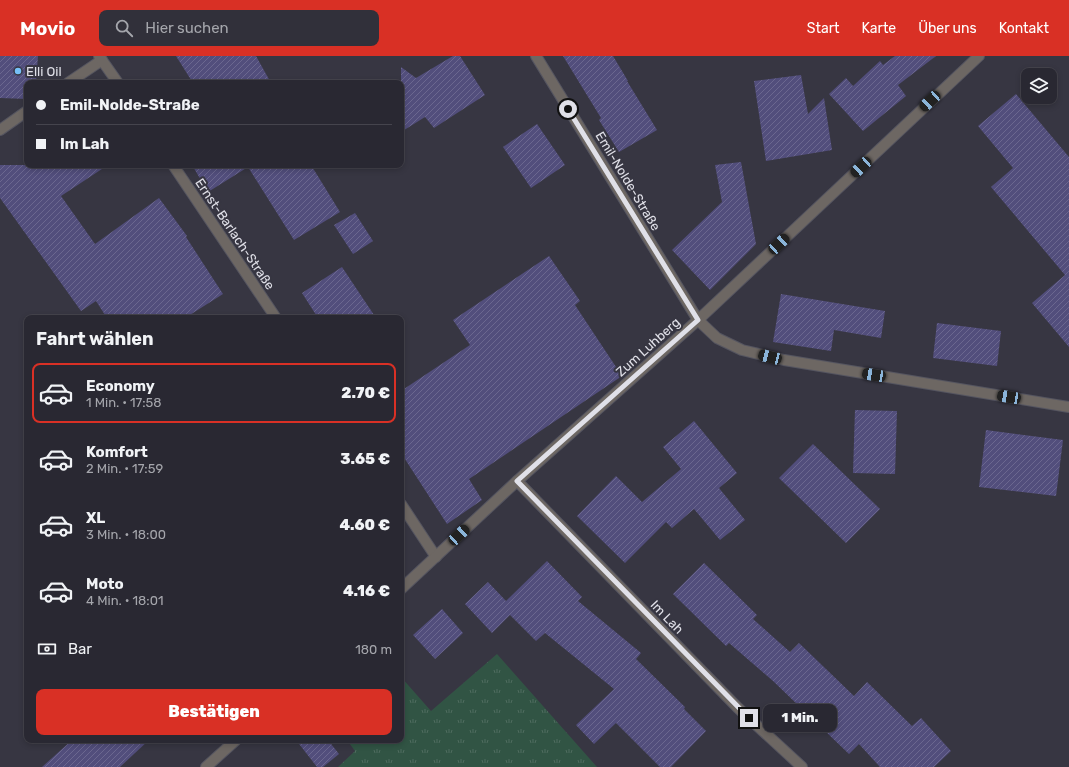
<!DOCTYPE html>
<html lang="de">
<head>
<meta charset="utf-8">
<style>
  body { margin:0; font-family:Rubik,sans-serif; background:#31303a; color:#f1f3f6; height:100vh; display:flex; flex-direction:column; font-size:15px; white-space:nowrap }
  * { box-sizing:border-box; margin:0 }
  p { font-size:13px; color:#a5a6ac }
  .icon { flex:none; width:22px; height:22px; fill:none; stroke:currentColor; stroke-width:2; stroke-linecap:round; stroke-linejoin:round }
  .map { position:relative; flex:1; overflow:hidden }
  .details { position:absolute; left:24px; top:259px; width:380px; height:428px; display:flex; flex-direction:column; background:#292832; border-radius:8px; box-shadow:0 2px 6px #0003,0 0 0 1px #45444d }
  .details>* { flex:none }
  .top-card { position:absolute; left:24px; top:24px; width:380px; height:88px; border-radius:8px; box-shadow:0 2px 6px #0003,0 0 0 1px #45444d; display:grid; align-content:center; height:88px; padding:0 12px; background:#292832 }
  .fabs { position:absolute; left:1021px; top:12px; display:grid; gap:8px }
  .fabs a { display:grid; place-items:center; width:36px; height:36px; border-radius:8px; background:#292832; box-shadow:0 2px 6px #0003,0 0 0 1px #45444d; font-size:20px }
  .end { position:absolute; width:18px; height:18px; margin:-9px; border:5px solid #e0e0e8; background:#111; box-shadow:0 0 0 2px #111 }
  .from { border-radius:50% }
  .bubble { position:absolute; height:28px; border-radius:8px; background:#292832; box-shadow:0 2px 6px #0003,0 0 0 1px #45444d; font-size:13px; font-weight:800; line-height:28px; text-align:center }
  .car { position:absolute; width:12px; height:24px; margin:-12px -6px; border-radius:5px; box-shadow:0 0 3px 1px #0007; background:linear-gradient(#222 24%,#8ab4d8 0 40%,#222 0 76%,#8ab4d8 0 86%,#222 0) }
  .top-card b { display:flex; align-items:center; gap:14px; height:38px; font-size:15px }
  .top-card b+b { border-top:1px solid #45444d }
  .top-card i { width:10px; height:10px; background:#f1f3f6 }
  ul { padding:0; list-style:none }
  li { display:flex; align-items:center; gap:12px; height:60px; margin:0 8px 6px; padding:0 4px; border:2px solid transparent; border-radius:8px }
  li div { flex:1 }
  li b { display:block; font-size:15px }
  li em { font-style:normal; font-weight:800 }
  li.active { border-color:#d93025 }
  li>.icon { width:36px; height:36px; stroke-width:1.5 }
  h2 { padding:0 12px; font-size:18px; line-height:48px }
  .pay { display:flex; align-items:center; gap:10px; height:44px; padding:0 12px; font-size:15px }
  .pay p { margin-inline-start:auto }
  .cta { display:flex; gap:8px; margin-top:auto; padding:8px 12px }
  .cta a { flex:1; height:46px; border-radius:8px; background:#d93025; color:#fff; font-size:16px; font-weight:800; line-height:46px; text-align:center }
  header { display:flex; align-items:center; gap:24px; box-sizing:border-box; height:56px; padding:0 20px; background:#d93025; color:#fff }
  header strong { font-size:19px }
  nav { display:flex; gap:22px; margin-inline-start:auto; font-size:14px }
  .search { width:280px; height:36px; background:#31303a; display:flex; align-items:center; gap:10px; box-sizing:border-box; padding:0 14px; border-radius:8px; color:#a5a6ac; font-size:15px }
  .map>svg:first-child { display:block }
  .grass { fill:url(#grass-tufts) }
  .building { fill:url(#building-hatch) }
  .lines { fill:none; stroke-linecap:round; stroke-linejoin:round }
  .lane-casing { stroke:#555560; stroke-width:12 }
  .street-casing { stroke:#555560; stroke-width:12 }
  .lane { stroke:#6d6763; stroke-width:10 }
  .street { stroke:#6d6763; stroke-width:10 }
  .route { stroke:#e0e0e8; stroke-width:5 }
  .poi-dot { fill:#76c0f7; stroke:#373642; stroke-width:1.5 }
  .labels { text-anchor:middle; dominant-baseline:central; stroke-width:4; stroke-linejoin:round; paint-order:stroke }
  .poi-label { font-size:13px; fill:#e0e0e8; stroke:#373642; text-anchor:start }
  .street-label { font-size:13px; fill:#e0e0e8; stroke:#373642 }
</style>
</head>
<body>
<header>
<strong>Movio</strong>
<div class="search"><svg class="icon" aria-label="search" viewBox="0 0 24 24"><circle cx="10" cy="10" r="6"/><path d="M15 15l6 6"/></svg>Hier suchen</div>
<nav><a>Start</a><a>Karte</a><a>Über uns</a><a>Kontakt</a></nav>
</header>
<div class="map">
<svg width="1069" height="711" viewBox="0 0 1069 711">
  <defs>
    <pattern id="grass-tufts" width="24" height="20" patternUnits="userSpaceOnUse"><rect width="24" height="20" fill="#315444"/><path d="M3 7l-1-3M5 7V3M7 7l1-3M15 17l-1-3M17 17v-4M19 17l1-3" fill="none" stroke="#4f6c5f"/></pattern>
    <pattern id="building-hatch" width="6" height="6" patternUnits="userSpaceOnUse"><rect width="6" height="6" fill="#524e7c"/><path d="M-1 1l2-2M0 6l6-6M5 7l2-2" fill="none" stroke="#6b678f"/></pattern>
  </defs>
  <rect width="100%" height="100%" fill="#373642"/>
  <!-- grass -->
  <polygon class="grass" points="497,598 597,711 338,711 355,695 347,684 401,684 401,621 431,655"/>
  <!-- building -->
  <g class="building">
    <polygon points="0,0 38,0 36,27 27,27 27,43 0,42"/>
    <polygon points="176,0 256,0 271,27 193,27"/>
    <polygon points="453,0 460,0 485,39 434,72 425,61 401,76 401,11 416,22"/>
    <polygon points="563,0 613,0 628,25 627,25 657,74 619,96 599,64 601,62"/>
    <polygon points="895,0 936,0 898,29 906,40 863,75 829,38 846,22 853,30 880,5 883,9"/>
    <polygon points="801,19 808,58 824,42 832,94 766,105 754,25"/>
    <polygon points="1016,38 1069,101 1069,291 1032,247 1065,219 991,131 1013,112 978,70"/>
    <polygon points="537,68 565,109 531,132 503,91"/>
    <polygon points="741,106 756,188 710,234 672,194 722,146 715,109"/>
    <polygon points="0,109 108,109 61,140 95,188 159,142 187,180 186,181 223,238 185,262 107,262 96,245 81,255 0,142"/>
    <polygon points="192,109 311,109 340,156 294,184 248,111 208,136"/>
    <polygon points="355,157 373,185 353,198 334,169"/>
    <polygon points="549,200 580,245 575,249 622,320 469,423 482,444 447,468 401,397 401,335 470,289 453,264"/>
    <polygon points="342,211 376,262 318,262 302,237"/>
    <polygon points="781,238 885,255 881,282 834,274 831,295 773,286"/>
    <polygon points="937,267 1001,275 997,310 933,302"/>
    <polygon points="855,354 897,355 895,418 853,417"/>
    <polygon points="694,365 737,417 719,432 745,464 720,484 694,453 672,472 666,466 625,507 577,460 616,420 642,446 681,413 663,391"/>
    <polygon points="986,374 1063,384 1056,440 979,431"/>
    <polygon points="813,388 880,453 846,487 779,422"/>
    <polygon points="547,505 582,541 578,545 641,597 636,603 685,651 684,653 706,675 671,711 660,711 616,667 594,688 576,669 614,633 545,577 536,585 510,559 492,577 465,548 488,526 506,545"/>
    <polygon points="704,507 757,559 753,563 790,596 799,587 854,640 867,626 912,670 921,662 951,695 934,711 880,711 859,688 849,698 773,625 729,587 726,590 673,538"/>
    <polygon points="442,553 463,577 435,603 413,579"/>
    <polygon points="72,684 149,684 120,711 42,711"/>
    <polygon points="296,684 328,684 339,698 323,711 317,711"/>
  </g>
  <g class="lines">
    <!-- lane casing -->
    <g class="lane-casing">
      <g id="lane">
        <polyline points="68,27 102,4"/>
        <polyline points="0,74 27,55"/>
      </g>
    </g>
    <!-- street casing -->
    <g class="street-casing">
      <g id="street">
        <polyline points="99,0 118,27"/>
        <polyline points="536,0 698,264 717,282 742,294 784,304 1069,351"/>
        <polyline points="173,109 276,262"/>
        <polyline points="517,425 738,652 802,711"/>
        <polyline points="401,448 436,501"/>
        <polyline points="401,533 517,425 698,264 979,0"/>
        <polyline points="206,711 236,684"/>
      </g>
    </g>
    <!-- lane -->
    <use href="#lane" class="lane"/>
    <!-- street -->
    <use href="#street" class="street"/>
  </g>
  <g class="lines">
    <!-- route -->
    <polyline class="route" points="568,53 698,264 517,425 749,662"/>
  </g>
  <!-- markers -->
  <circle class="poi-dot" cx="18" cy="15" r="4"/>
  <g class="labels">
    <!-- poi labels -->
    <g class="poi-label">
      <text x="26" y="15">Elli Oil</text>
    </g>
    <!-- street labels -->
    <g class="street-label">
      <text transform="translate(628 125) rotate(59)">Emil-Nolde-Straße</text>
      <text transform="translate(235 178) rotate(56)">Ernst-Barlach-Straße</text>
      <text transform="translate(648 291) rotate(-42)">Zum Luhberg</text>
      <text transform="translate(667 561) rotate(46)">Im Lah</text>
    </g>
  </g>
</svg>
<div class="fabs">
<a><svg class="icon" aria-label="layers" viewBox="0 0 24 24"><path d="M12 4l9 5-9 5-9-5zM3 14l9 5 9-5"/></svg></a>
</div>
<i class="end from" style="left:568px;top:53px"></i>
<i class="end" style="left:749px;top:662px"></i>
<div class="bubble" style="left:763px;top:648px;width:74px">1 Min.</div>
<i class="car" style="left:930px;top:45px;rotate:227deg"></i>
<i class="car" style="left:861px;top:111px;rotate:227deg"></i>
<i class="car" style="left:779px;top:188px;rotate:47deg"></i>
<i class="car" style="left:770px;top:301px;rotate:284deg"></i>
<i class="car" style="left:874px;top:319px;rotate:279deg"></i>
<i class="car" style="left:1009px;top:341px;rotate:279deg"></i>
<i class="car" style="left:459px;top:479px;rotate:47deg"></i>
<div class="top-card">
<b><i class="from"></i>Emil-Nolde-Straße</b>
<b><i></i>Im Lah</b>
</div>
<section class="details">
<h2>Fahrt wählen</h2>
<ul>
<li class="active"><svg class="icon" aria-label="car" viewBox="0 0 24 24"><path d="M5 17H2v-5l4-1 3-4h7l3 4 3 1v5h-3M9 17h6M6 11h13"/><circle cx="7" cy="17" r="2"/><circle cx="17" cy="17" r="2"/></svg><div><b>Economy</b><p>1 Min. · 17:58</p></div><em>2.70 €</em></li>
<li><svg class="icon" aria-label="car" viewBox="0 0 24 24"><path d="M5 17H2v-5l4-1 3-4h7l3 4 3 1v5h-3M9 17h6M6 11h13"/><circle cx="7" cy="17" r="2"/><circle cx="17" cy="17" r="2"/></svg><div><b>Komfort</b><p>2 Min. · 17:59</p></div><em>3.65 €</em></li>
<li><svg class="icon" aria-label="car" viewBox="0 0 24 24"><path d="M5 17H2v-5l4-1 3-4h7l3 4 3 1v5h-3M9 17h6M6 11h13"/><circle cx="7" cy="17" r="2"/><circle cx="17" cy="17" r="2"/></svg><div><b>XL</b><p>3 Min. · 18:00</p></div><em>4.60 €</em></li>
<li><svg class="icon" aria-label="car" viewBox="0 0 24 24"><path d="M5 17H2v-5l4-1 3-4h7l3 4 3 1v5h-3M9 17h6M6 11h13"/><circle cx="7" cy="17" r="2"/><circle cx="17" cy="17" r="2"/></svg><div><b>Moto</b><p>4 Min. · 18:01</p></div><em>4.16 €</em></li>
</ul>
<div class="pay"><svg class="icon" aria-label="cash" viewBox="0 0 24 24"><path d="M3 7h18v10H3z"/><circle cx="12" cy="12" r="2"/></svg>Bar<p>180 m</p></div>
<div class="cta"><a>Bestätigen</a></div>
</section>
</div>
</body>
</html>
